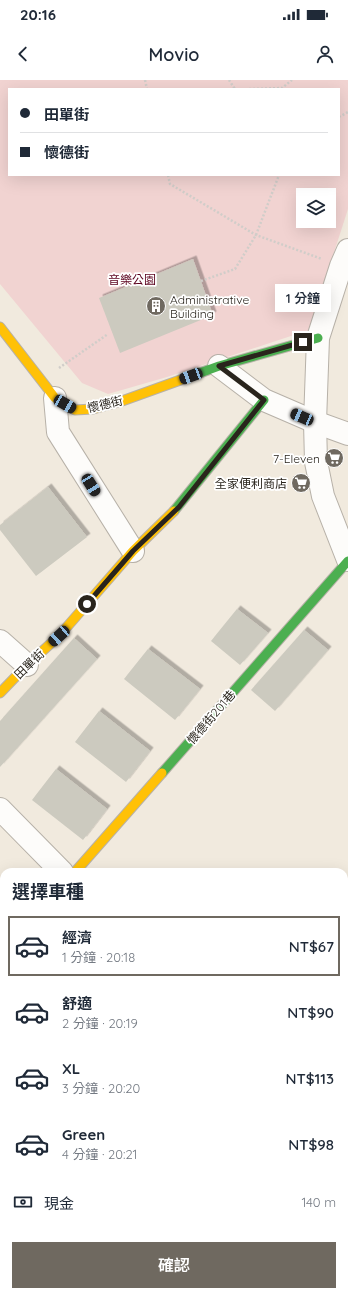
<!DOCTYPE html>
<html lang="zh-TW">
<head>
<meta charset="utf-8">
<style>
  body { margin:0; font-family:Quicksand,"Noto Sans TC",sans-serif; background:#f6f6f7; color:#1f2937; height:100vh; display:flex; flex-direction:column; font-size:15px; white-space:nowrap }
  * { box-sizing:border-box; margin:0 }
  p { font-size:13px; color:#747a83 }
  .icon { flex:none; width:22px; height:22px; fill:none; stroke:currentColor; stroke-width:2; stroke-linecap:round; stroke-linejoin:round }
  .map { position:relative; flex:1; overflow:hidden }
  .sheet { position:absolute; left:0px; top:788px; width:348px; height:428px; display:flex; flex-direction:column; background:#fff; border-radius:12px 12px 0 0; box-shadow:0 4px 16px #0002 }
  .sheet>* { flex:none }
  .top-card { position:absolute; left:8px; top:8px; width:332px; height:88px; border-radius:0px; box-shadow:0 4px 16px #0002; display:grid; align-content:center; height:88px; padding:0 12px; background:#fff }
  .tools { position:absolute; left:296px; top:108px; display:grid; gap:8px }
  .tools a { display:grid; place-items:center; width:40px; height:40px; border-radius:0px; background:#fff; box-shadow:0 4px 16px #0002; font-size:20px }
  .end { position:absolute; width:18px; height:18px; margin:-9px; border:5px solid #29241c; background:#fff; box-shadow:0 0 0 2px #fff }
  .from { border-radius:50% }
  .bubble { position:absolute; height:28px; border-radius:0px; background:#fff; box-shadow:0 4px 16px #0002; font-size:13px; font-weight:600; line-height:28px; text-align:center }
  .car { position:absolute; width:12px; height:24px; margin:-12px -6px; border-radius:5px; box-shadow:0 0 3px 1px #0007; background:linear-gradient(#222 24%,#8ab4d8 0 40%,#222 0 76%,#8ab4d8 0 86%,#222 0) }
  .top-card b { display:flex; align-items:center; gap:14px; height:38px; font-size:15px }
  .top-card b+b { border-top:1px solid #e0e1e3 }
  .top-card i { width:10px; height:10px; background:#1f2937 }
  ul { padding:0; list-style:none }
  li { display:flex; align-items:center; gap:12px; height:60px; margin:0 8px 6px; padding:0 4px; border:2px solid transparent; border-radius:0px }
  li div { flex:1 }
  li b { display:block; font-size:15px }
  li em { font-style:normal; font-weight:600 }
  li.on { border-color:#6f6960 }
  li>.icon { width:36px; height:36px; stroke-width:1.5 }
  h2 { padding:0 12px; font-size:18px; line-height:48px }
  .pay { display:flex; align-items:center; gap:10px; height:44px; padding:0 12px; font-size:15px }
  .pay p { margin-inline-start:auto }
  .cta { display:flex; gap:8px; margin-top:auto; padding:8px 12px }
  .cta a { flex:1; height:46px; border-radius:0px; background:#6f6960; color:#fff; font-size:16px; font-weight:600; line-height:46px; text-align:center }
  .status { display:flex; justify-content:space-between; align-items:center; height:28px; padding:0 20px; background:#fff; direction:ltr }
  .status svg { height:11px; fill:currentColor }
  header { display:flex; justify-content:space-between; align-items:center; height:52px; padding:0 12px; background:#fff; font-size:18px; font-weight:600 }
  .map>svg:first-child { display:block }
  .green { fill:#f1d3d1; fill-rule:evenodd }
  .building { fill:#cccabf; filter:url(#shadow) }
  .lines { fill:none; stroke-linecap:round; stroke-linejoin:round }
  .lane-casing { stroke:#b7b1a8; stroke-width:14 }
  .street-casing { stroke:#b7b1a8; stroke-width:24 }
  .fast-casing { stroke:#b7b1a8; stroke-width:11 }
  .slow-casing { stroke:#b7b1a8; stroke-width:11 }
  .path { stroke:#d0cdc9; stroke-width:2.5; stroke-dasharray:2 2; stroke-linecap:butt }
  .lane { stroke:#fdfcfa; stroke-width:12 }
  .street { stroke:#fdfcfa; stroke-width:22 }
  .fast { stroke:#4caf50; stroke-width:9 }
  .slow { stroke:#ffc107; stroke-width:9 }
  .route { stroke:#29241c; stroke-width:5 }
  .labels { text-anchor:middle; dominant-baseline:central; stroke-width:3.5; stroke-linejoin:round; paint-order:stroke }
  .park-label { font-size:12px; fill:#5a001d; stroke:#fff }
  .poi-label { font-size:12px; fill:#29241c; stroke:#fff; text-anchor:end }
  .street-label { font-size:12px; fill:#29241c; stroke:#fff }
</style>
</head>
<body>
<div class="status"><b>20:16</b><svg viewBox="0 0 49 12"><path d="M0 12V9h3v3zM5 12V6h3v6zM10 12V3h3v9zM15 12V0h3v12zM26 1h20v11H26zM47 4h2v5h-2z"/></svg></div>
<header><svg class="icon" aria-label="back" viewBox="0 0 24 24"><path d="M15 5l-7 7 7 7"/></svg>Movio<svg class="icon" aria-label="person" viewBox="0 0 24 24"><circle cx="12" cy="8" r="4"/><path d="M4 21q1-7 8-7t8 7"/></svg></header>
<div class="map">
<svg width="348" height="1216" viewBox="0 0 348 1216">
  <defs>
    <filter id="shadow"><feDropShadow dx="3.5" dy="-3.5" stdDeviation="0" flood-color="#0004"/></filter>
  </defs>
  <rect width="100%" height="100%" fill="#f1eade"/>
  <!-- green -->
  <g class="green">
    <path d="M0,0h348v129l-39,121 -142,47 -59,17 -26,-11 -82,-99zM9,9h330v86h-330zM303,115h26v26h-26z"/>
    <polygon points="0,1179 4,1183 4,1212 35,1212 39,1216 0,1216"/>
  </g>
  <!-- building -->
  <g class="building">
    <polygon points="193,179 213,235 120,273 99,218"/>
    <polygon points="48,407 87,457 36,496 0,450 0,445"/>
    <polygon points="237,529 268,553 240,585 211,561"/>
    <polygon points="304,550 328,570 275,631 251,610"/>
    <polygon points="74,558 97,579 0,687 0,641"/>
    <polygon points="148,569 200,609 175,640 124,599"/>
    <polygon points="99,631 150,671 126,702 75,662"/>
    <polygon points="56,689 107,729 83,760 32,720"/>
  </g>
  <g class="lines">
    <!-- lane casing -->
    <g class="lane-casing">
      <g id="lane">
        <polyline points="0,1201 4,1205"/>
        <polyline points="12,1212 16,1216"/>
      </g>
    </g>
    <!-- street casing -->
    <g class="street-casing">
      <g id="street">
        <polyline points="348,170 341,186 318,258 315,342 316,382 323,416 348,480"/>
        <polyline points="219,286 264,320 315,342 348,354"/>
        <polyline points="55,318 58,352 133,471"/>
        <polyline points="0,561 27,585"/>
        <polyline points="0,729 62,792"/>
        <polyline points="0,877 4,872"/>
        <polyline points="344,1062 348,1066"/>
      </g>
    </g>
    <!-- fast casing -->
    <g class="fast-casing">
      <g id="fast">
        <polyline points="197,294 219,286 318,258"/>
        <polyline points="174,431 264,320"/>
        <polyline points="162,693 348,481"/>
        <polyline points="0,1051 4,1055"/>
        <polyline points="0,1104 4,1108"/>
        <polyline points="0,1164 4,1168"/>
        <polyline points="74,1212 79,1216"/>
        <polyline points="116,1212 120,1216"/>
        <polyline points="168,1212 172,1216"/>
      </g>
    </g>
    <!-- slow casing -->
    <g class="slow-casing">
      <g id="slow">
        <polyline points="0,247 55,318 75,330 93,329 122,321 197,294"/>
        <polyline points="0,613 27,585 59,556 133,471 174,431"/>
        <polyline points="75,792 162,693"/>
        <polyline points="0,1132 4,1136"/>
        <polyline points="50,1212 54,1216"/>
      </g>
    </g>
    <!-- path -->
    <g class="path">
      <polyline points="145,0 147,9"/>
      <polyline points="229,0 235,9"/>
      <polyline points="249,9 282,8 292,0"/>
      <polyline points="339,37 348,32"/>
      <polyline points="168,95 170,104 256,155 322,179"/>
      <polyline points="201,201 235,189 256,155 279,95"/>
      <polyline points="59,288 108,254"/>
    </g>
    <!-- lane -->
    <use href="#lane" class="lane"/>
    <!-- street -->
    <use href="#street" class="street"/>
    <!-- fast -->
    <use href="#fast" class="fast"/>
    <!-- slow -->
    <use href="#slow" class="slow"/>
  </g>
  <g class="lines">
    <!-- route -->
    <polyline class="route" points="87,524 133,471 179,427 264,320 219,286 303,262"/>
  </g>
  <!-- icons -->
  <defs>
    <g id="building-disc" transform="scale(1)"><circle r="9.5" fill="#6f6960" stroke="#fff"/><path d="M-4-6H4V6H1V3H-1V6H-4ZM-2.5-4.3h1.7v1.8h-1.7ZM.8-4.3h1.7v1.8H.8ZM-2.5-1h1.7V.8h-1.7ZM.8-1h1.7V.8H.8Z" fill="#fff"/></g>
    <g id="supermarket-disc" transform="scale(1)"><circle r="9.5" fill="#6f6960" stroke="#fff"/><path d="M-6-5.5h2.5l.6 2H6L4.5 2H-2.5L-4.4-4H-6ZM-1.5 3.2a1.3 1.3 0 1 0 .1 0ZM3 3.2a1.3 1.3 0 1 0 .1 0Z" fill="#fff"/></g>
  </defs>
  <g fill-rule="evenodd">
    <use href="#building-disc" x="156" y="226"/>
    <use href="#supermarket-disc" x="334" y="378"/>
    <use href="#supermarket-disc" x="301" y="403"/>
  </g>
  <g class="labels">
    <!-- park labels -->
    <g class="park-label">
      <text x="132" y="199">音樂公園</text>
    </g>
    <!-- poi labels -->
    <g class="poi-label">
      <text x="170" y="219" text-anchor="start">Administrative<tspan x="170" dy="14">Building</tspan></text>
      <text x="320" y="378">7-Eleven</text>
      <text x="287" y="403">全家便利商店</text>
    </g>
    <!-- street labels -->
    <g class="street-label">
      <text transform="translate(105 324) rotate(-13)">懷德街</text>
      <text transform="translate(29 584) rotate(-44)">田單街</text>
      <text transform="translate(211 637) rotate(-49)">懷德街201巷</text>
    </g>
  </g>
</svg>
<div class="tools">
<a><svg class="icon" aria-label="layers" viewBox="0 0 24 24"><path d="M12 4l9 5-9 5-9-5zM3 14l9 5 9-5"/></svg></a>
</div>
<i class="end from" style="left:87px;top:524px"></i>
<i class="end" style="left:303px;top:262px"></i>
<div class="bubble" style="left:275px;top:204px;width:56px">1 分鐘</div>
<i class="car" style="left:191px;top:296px;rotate:250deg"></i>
<i class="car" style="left:65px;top:324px;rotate:120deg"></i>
<i class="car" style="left:302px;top:337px;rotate:293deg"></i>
<i class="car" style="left:91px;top:405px;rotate:148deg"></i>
<i class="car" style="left:59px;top:556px;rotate:228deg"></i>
<div class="top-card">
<b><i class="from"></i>田單街</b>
<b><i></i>懷德街</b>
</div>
<section class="sheet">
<h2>選擇車種</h2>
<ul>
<li class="on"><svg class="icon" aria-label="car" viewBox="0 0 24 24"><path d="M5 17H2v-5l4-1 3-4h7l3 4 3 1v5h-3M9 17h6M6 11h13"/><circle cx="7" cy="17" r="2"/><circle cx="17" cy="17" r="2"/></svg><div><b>經濟</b><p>1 分鐘 · 20:18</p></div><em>NT$67</em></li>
<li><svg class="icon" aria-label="car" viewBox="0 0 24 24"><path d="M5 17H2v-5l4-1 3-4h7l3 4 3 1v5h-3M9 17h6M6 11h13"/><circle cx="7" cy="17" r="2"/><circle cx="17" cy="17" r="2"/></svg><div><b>舒適</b><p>2 分鐘 · 20:19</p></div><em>NT$90</em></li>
<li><svg class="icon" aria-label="car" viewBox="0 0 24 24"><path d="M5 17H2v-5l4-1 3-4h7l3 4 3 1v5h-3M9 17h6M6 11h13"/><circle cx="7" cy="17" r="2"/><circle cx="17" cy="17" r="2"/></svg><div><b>XL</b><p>3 分鐘 · 20:20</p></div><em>NT$113</em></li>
<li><svg class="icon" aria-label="car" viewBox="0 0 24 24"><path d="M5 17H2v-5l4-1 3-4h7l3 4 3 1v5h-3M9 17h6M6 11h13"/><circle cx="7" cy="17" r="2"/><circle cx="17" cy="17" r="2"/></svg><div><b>Green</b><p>4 分鐘 · 20:21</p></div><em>NT$98</em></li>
</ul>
<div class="pay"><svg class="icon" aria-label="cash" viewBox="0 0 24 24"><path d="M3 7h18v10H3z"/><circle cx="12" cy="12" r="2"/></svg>現金<p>140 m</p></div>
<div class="cta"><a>確認</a></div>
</section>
</div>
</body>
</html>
